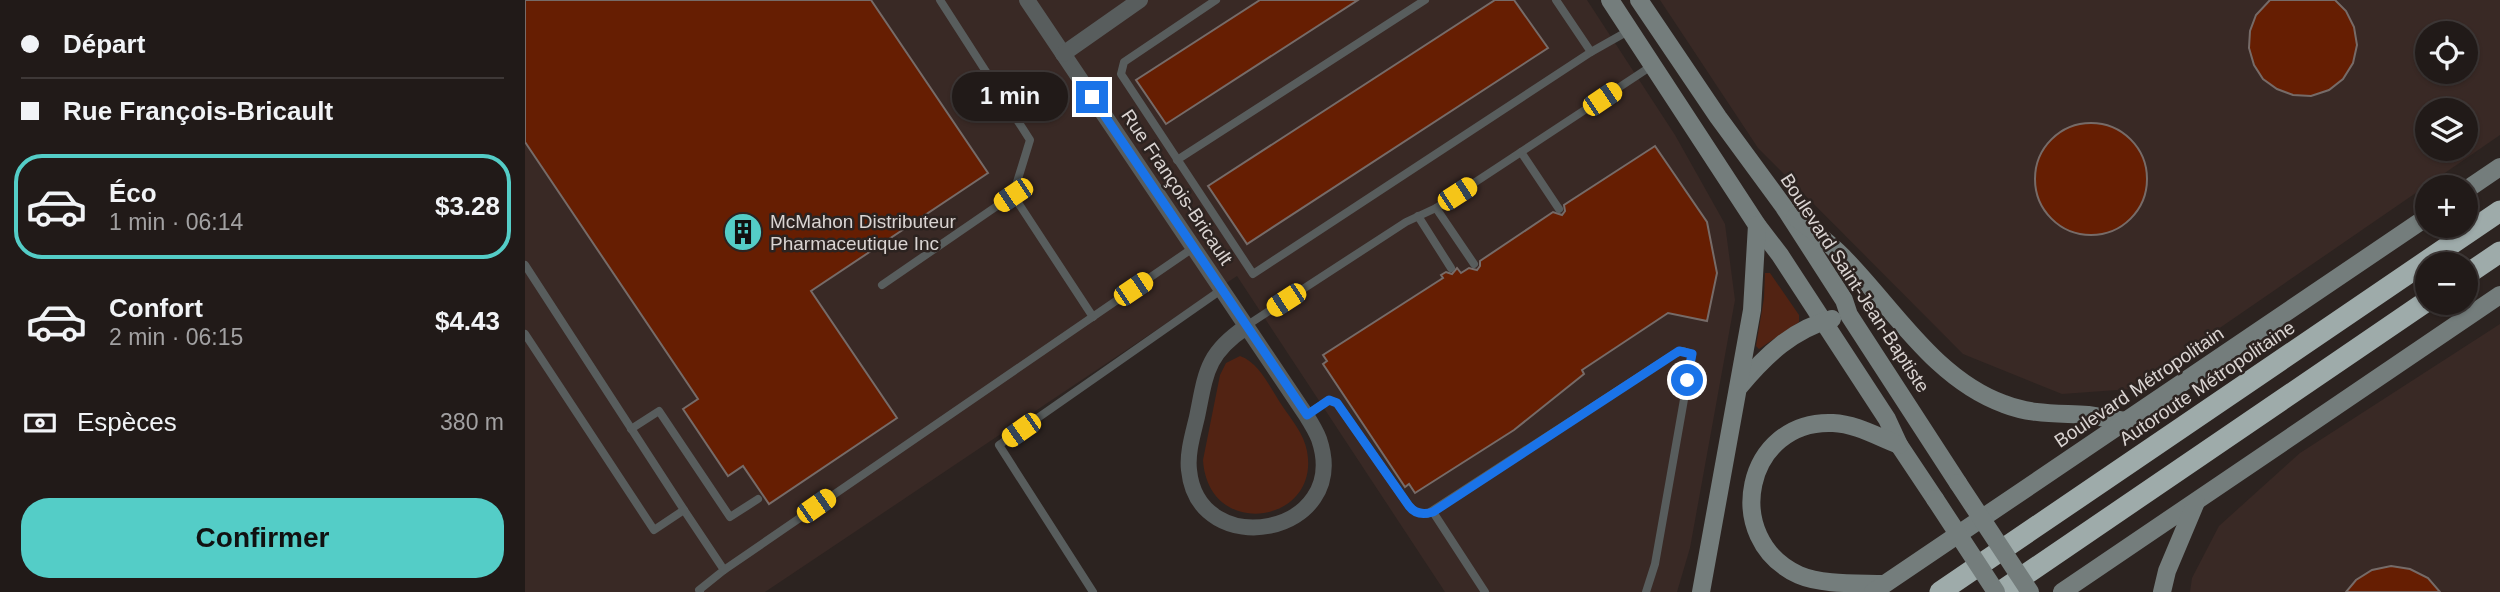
<!DOCTYPE html>
<html lang="fr">
<head>
<meta charset="utf-8">
<style>
  body { margin:0; font-family:Helvetica,sans-serif; background:#2d2725; color:#f1f3f6; height:100vh; display:flex; flex-direction:column; font-size:26px; white-space:nowrap }
  * { box-sizing:border-box; margin:0 }
  p { font-size:23px; color:#a2a1a2 }
  .icon { flex:none; width:38px; height:38px; fill:none; stroke:currentColor; stroke-width:2; stroke-linecap:round; stroke-linejoin:round }
  .map { position:relative; flex:1; overflow:hidden }
  .sheet { display:flex; flex-direction:column; background:#211a18; width:525px }
  .sheet>* { flex:none }
  .guide { display:grid; align-content:center; height:154px; padding:0 21px; background:#211a18 }
  .fabs { position:absolute; left:1890px; top:21px; display:grid; gap:14px }
  .fabs a { display:grid; place-items:center; width:63px; height:63px; border-radius:50%; background:#211a18; box-shadow:0 2px 5px #0004,0 0 0 2px #3e3837; font-size:35px }
  .end { position:absolute; width:32px; height:32px; margin:-16px; border:9px solid #1a73e8; background:#fff; box-shadow:0 0 0 4px #fff }
  .from { border-radius:50% }
  .bubble { position:absolute; height:49px; border-radius:24px; background:#211a18; box-shadow:0 2px 5px #0004,0 0 0 2px #3e3837; font-size:23px; font-weight:800; line-height:49px; text-align:center }
  .car { position:absolute; width:21px; height:42px; margin:-21px -10px; border-radius:9px; box-shadow:0 0 5px 2px #0007; background:linear-gradient(#f5c518 24%,#345 0 40%,#f5c518 0 76%,#345 0 86%,#f5c518 0) }
  .guide b { display:flex; align-items:center; gap:24px; height:66px; font-size:26px }
  .guide b+b { border-top:2px solid #3e3837 }
  .guide i { width:18px; height:18px; background:#f1f3f6 }
  ul { padding:0; list-style:none }
  li { display:flex; align-items:center; gap:21px; height:105px; margin:0 14px 10px; padding:0 7px; border:4px solid transparent; border-radius:28px }
  li div { flex:1 }
  li b { display:block; font-size:26px }
  li em { font-style:normal; font-weight:800 }
  li.on { border-color:#54cdc7 }
  li>.icon { width:63px; height:63px; stroke-width:1.5 }
  .pay { display:flex; align-items:center; gap:18px; height:77px; padding:0 21px; font-size:26px }
  .pay p { margin-inline-start:auto }
  .button { display:flex; gap:14px; margin-top:auto; padding:14px 21px }
  .button a { flex:1; height:80px; border-radius:28px; background:#54cdc7; color:#111; font-size:28px; font-weight:800; line-height:80px; text-align:center }
  main { display:flex; flex:1; min-height:0 }
  .map>svg:first-child { display:block }
  .built { fill:#392925; fill-rule:evenodd }
  .green { fill:#522313 }
  .building { fill:#661e02; stroke:#766b68; stroke-width:2 }
  .lines { fill:none; stroke-linecap:round; stroke-linejoin:round }
  .service { stroke:#585d5d; stroke-width:8 }
  .minor { stroke:#585d5d; stroke-width:16 }
  .secondary { stroke:#747d7c; stroke-width:18 }
  .motorway { stroke:#9eabaa; stroke-width:21 }
  .secondary-bridge { stroke:#747d7c; stroke-width:18 }
  .route { stroke:#1a73e8; stroke-width:9 }
  .labels { text-anchor:middle; dominant-baseline:central; stroke-width:5; stroke-linejoin:round; paint-order:stroke }
  .street-label { font-size:19px; fill:#dad4d2; stroke:#2c2320 }
  .poi-label { font-size:19px; fill:#dad4d2; stroke:#2c2320; text-anchor:start }
</style>
</head>
<body>
<main>
<section class="sheet">
<div class="guide">
<b><i class="from"></i>Départ</b>
<b><i></i>Rue François-Bricault</b>
</div>
<ul>
<li class="on"><svg class="icon" aria-label="car" viewBox="0 0 24 24"><path d="M5 17H2v-5l4-1 3-4h7l3 4 3 1v5h-3M9 17h6M6 11h13"/><circle cx="7" cy="17" r="2"/><circle cx="17" cy="17" r="2"/></svg><div><b>Éco</b><p>1 min · 06:14</p></div><em>$3.28</em></li>
<li><svg class="icon" aria-label="car" viewBox="0 0 24 24"><path d="M5 17H2v-5l4-1 3-4h7l3 4 3 1v5h-3M9 17h6M6 11h13"/><circle cx="7" cy="17" r="2"/><circle cx="17" cy="17" r="2"/></svg><div><b>Confort</b><p>2 min · 06:15</p></div><em>$4.43</em></li>
</ul>
<div class="pay"><svg class="icon" aria-label="cash" viewBox="0 0 24 24"><path d="M3 7h18v10H3z"/><circle cx="12" cy="12" r="2"/></svg>Espèces<p>380 m</p></div>
<div class="button"><a>Confirmer</a></div>
</section>
<div class="map">
<svg width="1975" height="592" viewBox="0 0 1975 592">
  <rect width="100%" height="100%" fill="#2c2320"/>
  <!-- built -->
  <g class="built">
    <polygon points="0,0 1062,0 1150,135 1200,224 1210,300 1165,548 1152,592 920,592 712,276 240,592 0,592"/>
    <path d="M1135,0h840v135l-369,254 -69,5 -99,-40 -205,-206zM1902,33h39v39h-39zM1902,110h39v39h-39z"/>
    <polygon points="1975,324 1975,592 1665,592 1667,578 1694,526 1775,453"/>
  </g>
  <!-- green -->
  <g class="green">
    <polygon points="1240,273 1245,273 1274,315 1274,322 1234,349 1231,346 1239,298"/>
    <path d="M715,356c20,7 30,32 41,48 10,15 23,30 26,47 14,73 -99,90 -104,9l17,-85 6,-12z"/>
  </g>
  <!-- building -->
  <g class="building">
    <polygon points="0,0 346,0 463,173 286,291 372,418 244,504 218,466 203,476 158,409 173,399 0,142"/>
    <polygon points="735,0 833,0 641,124 611,80"/>
    <polygon points="970,0 989,0 1023,48 722,244 683,186"/>
    <polygon points="1745,0 1810,0 1821,11 1829,27 1832,45 1828,63 1818,79 1804,90 1786,96 1768,95 1752,89 1738,79 1729,65 1724,48 1725,31 1731,15"/>
    <circle cx="1566" cy="179" r="56"/>
    <polygon points="1130,146 1182,222 1192,273 1182,321 1143,313 1057,370 1059,374 989,430 890,493 884,484 880,487 798,364 802,361 798,355 918,278 916,275 921,272 927,274 932,268 936,273 944,268 952,270 955,266 955,261 1028,212 1037,215 1040,211 1039,205"/>
    <polygon points="1866,566 1885,569 1903,578 1915,592 1821,592 1831,580 1847,570"/>
  </g>
  <g class="lines">
    <!-- service -->
    <g class="service">
      <polyline points="415,0 505,140 488,195"/>
      <polyline points="691,0 599,62 596,74 728,274 1066,52"/>
      <polyline points="1031,0 1066,52 1105,30"/>
      <polyline points="996,152 1034,209"/>
      <polyline points="652,160 900,0"/>
      <polyline points="911,208 949,264"/>
      <polyline points="893,216 926,268"/>
      <polyline points="0,265 159,510 129,530 0,334"/>
      <polyline points="357,285 488,195 568,317"/>
      <polyline points="721,326 881,222 911,208 1128,65"/>
      <polyline points="781,415 804,400 812,403 884,506 891,512 902,514 1149,354 1158,351 1167,354 1130,564 1121,592"/>
      <polyline points="106,429 134,411 205,517 233,499"/>
      <polyline points="159,510 199,570 174,590 175,592"/>
      <polyline points="908,512 960,592"/>
      <polyline points="199,570 668,248"/>
      <polyline points="568,592 474,445 696,290"/>
    </g>
    <!-- minor -->
    <g class="minor">
      <path d="M502,0l279,415c5,8 10,16 13,24 33,97 -121,124 -130,31 -2,-17 4,-36 8,-53 9,-44 9,-63 49,-90"/>
      <polyline points="538,54 615,0"/>
    </g>
    <!-- secondary -->
    <g class="secondary">
      <polyline points="1085,0 1232,225 1255,255 1362,419 1374,445 1410,499"/>
      <polyline points="1114,0 1193,117 1259,207 1319,300 1324,315 1433,483"/>
      <polyline points="1941,190 1975,167"/>
      <path d="M1270,217c17,13 35,26 49,41 50,51 91,121 160,146 28,11 55,9 84,11 13,2 25,4 37,6"/>
      <path d="M1215,386c25,-30 53,-57 92,-67"/>
      <path d="M1359,584c-25,-1 -62,1 -85,-9 -79,-36 -54,-156 34,-152 23,1 45,14 66,22"/>
      <polyline points="1176,592 1227,310 1232,225"/>
      <polyline points="1348,592 1902,217"/>
      <polyline points="1537,592 1975,295"/>
      <polyline points="1637,592 1642,571 1671,502"/>
    </g>
    <!-- motorway -->
    <g class="motorway">
      <polyline points="1941,275 1975,252"/>
      <polyline points="1415,592 1975,211"/>
      <polyline points="1475,592 1902,301"/>
    </g>
    <!-- secondary-bridge -->
    <g class="secondary-bridge">
      <polyline points="1433,483 1505,592"/>
      <polyline points="1410,499 1471,592"/>
    </g>
  </g>
  <g class="lines">
    <!-- route -->
    <path class="route" d="M567,97l215,318 22,-15 8,3 72,103c6,8 14,9 24,6l246,-161 13,3 -5,26"/>
  </g>
  <!-- icons -->
  <defs>
    <g id="building-disc" transform="scale(2.0125)"><circle r="9.5" fill="#54cdc7" stroke="#2c2320"/><path d="M-4-6H4V6H1V3H-1V6H-4ZM-2.5-4.3h1.7v1.8h-1.7ZM.8-4.3h1.7v1.8H.8ZM-2.5-1h1.7V.8h-1.7ZM.8-1h1.7V.8H.8Z" fill="#111"/></g>
  </defs>
  <g fill-rule="evenodd">
    <use href="#building-disc" x="218" y="232"/>
  </g>
  <g class="labels">
    <!-- street labels -->
    <g class="street-label">
      <text transform="translate(652 187) rotate(56)">Rue François-Bricault</text>
      <text transform="translate(1330 283) rotate(57)">Boulevard Saint-Jean-Baptiste</text>
      <text transform="translate(1682 383) rotate(-34)">Autoroute Métropolitaine</text>
      <text transform="translate(1614 387) rotate(-34)">Boulevard Métropolitain</text>
    </g>
    <!-- poi labels -->
    <g class="poi-label">
      <text x="245" y="221">McMahon Distributeur<tspan x="245" dy="22">Pharmaceutique Inc</tspan></text>
    </g>
  </g>
</svg>
<div class="fabs">
<a><svg class="icon" aria-label="locate" viewBox="0 0 24 24"><circle cx="12" cy="12" r="6"/><path d="M12 2v4M12 18v4M2 12h4M18 12h4"/></svg></a>
<a><svg class="icon" aria-label="layers" viewBox="0 0 24 24"><path d="M12 4l9 5-9 5-9-5zM3 14l9 5 9-5"/></svg></a>
<a>+</a>
<a>−</a>
</div>
<i class="end from" style="left:1162px;top:380px"></i>
<i class="end" style="left:567px;top:97px"></i>
<div class="bubble" style="left:427px;top:72px;width:116px">1 min</div>
<i class="car" style="left:1077px;top:99px;rotate:56deg"></i>
<i class="car" style="left:932px;top:194px;rotate:57deg"></i>
<i class="car" style="left:488px;top:195px;rotate:236deg"></i>
<i class="car" style="left:608px;top:289px;rotate:56deg"></i>
<i class="car" style="left:761px;top:300px;rotate:237deg"></i>
<i class="car" style="left:496px;top:430px;rotate:235deg"></i>
<i class="car" style="left:291px;top:506px;rotate:55deg"></i>
</div>
</main>
</body>
</html>
